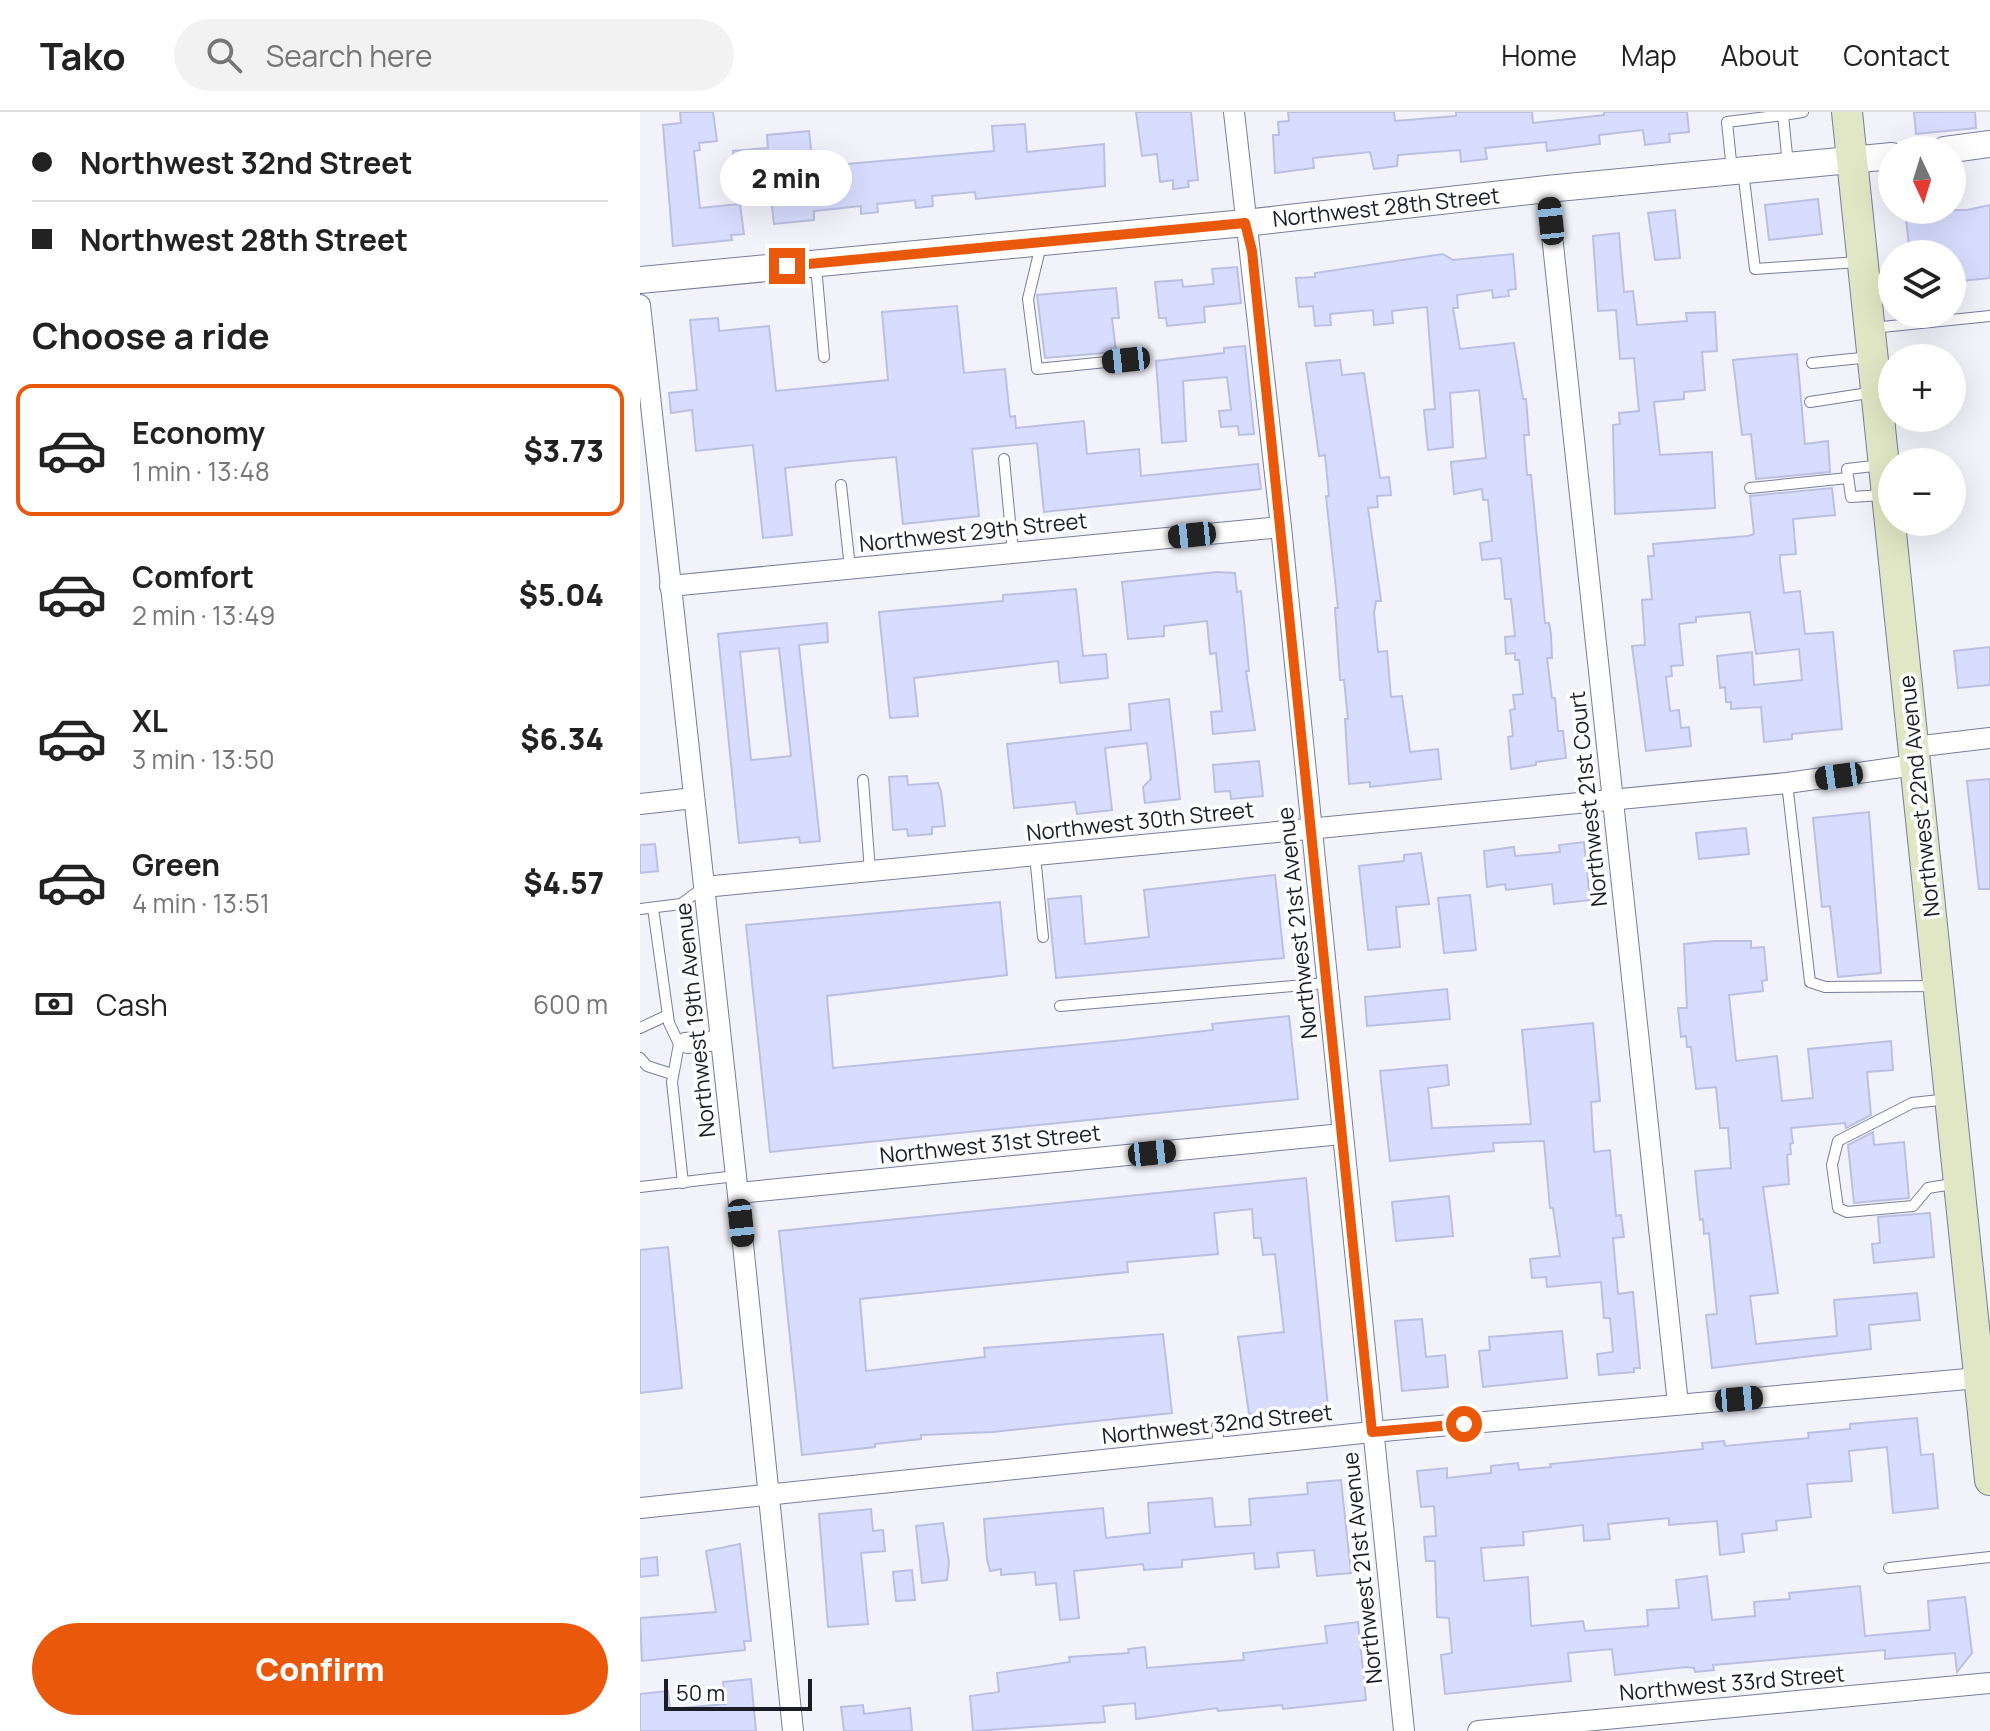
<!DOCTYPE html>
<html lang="en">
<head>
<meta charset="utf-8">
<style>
  body { margin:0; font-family:Manrope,sans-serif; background:#f2f2f2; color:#222; height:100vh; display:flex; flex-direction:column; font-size:30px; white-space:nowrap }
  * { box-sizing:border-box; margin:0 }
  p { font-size:26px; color:#767676 }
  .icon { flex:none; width:44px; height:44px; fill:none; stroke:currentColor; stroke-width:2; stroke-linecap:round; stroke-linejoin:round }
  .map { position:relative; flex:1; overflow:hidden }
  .details { display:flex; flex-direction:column; background:#fff; width:640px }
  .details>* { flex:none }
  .guide { display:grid; align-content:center; height:176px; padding:0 32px; background:#fff }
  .needle { width:52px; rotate:176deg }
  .controls { position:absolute; left:1238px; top:24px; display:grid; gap:16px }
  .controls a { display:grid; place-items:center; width:88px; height:88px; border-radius:50%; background:#fff; box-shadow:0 8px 32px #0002; font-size:40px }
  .scale { position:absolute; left:24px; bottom:20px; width:148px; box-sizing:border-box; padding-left:8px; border:4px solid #1a1c28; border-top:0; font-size:22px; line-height:28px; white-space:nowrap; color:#1a1c28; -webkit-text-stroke:6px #fff; paint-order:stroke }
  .end { position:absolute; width:36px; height:36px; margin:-18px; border:10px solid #ea580c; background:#fff; box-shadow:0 0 0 4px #fff }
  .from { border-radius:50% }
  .bubble { position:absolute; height:56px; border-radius:28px; background:#fff; box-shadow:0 8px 32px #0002; font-size:26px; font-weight:800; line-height:56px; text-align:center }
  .car { position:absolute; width:24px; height:48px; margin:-24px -12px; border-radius:10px; box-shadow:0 0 6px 2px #0007; background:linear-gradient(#222 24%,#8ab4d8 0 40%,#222 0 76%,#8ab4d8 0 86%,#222 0) }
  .guide b { display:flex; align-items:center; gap:28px; height:76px; font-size:30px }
  .guide b+b { border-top:2px solid #e0e0e0 }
  .guide i { width:20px; height:20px; background:#222 }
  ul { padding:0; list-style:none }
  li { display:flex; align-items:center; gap:24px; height:132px; margin:0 16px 12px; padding:0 16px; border:4px solid transparent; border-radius:16px }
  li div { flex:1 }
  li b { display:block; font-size:30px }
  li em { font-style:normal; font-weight:800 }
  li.on { border-color:#ea580c }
  li>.icon { width:72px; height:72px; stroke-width:1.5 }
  h2 { padding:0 32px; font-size:36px; line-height:96px }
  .pay { display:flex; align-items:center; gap:20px; height:88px; padding:0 32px; font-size:30px }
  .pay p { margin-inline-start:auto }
  .cta { display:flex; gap:16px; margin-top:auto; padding:16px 32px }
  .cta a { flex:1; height:92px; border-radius:48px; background:#ea580c; color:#fff; font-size:32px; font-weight:800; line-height:92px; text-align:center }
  header { display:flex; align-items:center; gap:48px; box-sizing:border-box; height:112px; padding:0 40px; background:#fff; border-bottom:2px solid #e0e0e0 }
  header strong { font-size:38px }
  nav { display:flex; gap:44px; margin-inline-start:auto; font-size:28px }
  .search { width:560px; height:72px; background:#f2f2f2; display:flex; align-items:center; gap:20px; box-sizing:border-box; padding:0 28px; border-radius:44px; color:#767676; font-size:30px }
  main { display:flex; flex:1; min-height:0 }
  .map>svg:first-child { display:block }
  .building { fill:#d8ddff; stroke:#bbc0e2; stroke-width:2; fill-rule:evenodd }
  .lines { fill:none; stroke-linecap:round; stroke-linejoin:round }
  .service-casing { stroke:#787d9c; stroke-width:12 }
  .minor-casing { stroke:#787d9c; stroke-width:22 }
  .tertiary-casing { stroke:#787d9c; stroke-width:28 }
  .secondary-casing { stroke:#787d9c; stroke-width:32 }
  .service { stroke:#fff; stroke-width:10 }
  .minor { stroke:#fff; stroke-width:20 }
  .tertiary { stroke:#fff; stroke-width:26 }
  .secondary { stroke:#e1e7c4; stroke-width:30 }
  .route { stroke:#ea580c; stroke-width:10 }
  .labels { text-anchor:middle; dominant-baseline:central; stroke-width:7; stroke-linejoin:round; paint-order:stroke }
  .street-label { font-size:22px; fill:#1a1c28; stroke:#fff }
</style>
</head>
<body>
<header>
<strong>Tako</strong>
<div class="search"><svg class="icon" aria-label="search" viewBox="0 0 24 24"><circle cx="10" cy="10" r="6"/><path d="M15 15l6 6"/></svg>Search here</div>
<nav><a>Home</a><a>Map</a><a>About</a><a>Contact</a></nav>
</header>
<main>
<section class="details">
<div class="guide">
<b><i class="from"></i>Northwest 32nd Street</b>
<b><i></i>Northwest 28th Street</b>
</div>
<h2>Choose a ride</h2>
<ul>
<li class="on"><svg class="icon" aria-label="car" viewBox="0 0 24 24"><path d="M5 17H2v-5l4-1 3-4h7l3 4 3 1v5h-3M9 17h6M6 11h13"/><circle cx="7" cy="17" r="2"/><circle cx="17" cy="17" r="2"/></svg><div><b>Economy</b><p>1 min · 13:48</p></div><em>$3.73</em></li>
<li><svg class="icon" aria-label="car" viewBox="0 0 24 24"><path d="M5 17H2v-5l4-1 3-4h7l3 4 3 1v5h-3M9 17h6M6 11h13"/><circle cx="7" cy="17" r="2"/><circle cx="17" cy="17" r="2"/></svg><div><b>Comfort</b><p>2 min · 13:49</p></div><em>$5.04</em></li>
<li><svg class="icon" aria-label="car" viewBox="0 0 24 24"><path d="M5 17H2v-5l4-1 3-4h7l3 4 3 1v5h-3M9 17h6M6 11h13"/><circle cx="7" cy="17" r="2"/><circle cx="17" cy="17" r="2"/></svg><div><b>XL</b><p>3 min · 13:50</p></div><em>$6.34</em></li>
<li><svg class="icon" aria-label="car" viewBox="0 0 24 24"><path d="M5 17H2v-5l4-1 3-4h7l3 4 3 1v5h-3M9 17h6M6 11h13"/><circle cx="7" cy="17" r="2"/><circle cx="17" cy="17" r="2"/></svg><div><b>Green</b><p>4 min · 13:51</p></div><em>$4.57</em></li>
</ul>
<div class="pay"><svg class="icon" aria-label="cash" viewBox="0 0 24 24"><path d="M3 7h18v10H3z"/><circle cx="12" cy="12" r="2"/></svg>Cash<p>600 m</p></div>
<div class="cta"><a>Confirm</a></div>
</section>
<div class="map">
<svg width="1350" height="1619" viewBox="0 0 1350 1619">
  <rect width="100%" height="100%" fill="#f2f3fa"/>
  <!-- building -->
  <g class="building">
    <polygon points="40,0 73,0 77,29 59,31 60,38 54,39 60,96 100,92 104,122 91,123 92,128 33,134 23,13 41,11"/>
    <polygon points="496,0 551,0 558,68 548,69 549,75 533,77 533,68 520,70 517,42 502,44"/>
    <polygon points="648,0 754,0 755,9 816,4 816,0 892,0 893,11 964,3 964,0 1047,0 1049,20 1029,22 1030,30 1005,33 1003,18 959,23 960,32 907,39 906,30 845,36 847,47 821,50 820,38 758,43 757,54 734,57 730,40 673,46 674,56 635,61 633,23 639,23 638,10 649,9"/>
    <polygon points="1274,0 1335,0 1336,16 1276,22"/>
    <polygon points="385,12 387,40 464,32 465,74 336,87 335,80 292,84 293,94 276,96 275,88 237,92 238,100 221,102 221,94 174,99 174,108 134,112 130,76 96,79 93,39 128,36 127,23 169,19 173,55 354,39 352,14"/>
    <polygon points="1178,87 1182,122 1129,128 1125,93"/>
    <polygon points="1350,93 1350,166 1312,170 1312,142 1270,142 1265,98 1327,98"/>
    <polygon points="1035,98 1040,146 1015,148 1008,101"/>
    <polygon points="979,121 984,180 993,179 997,213 1047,209 1046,201 1075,200 1077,239 1062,240 1065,278 1044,280 1044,287 1014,290 1020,343 1072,340 1075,396 975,402 973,313 980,312 979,301 999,299 994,246 980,247 976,198 958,199 953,124"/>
    <polygon points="803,142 813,148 873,142 876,177 868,178 869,184 853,186 852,178 817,183 818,196 813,196 820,237 874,231 883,287 886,287 889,323 884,323 887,363 891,363 905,511 909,511 911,522 912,546 907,546 912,586 915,586 918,619 923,619 926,646 896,650 896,653 871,657 868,625 873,624 870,598 875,597 873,583 883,582 879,548 875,548 875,541 866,542 865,525 875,524 871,487 865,487 861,446 842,448 840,431 852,429 848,388 843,388 842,377 814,382 811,350 846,346 839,278 810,281 813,335 788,338 784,298 795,297 787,195 752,199 753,211 734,213 733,198 690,202 691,213 675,214 673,194 659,195 656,166 675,165 675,161"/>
    <polygon points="597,155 601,191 564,195 565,210 527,214 526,206 519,206 515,170 542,168 543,175 574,172 572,157"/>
    <polygon points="476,176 479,206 472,206 476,240 405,246 397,183"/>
    <polygon points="317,194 324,261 365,257 370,305 375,304 376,316 444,309 447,342 499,337 501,364 618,352 621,377 404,400 397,331 332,337 339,404 263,412 256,345 211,349 145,356 152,423 123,426 113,333 56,339 52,298 31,301 29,281 57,278 50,208 78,206 79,219 129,214 136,279 248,268 242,200"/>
    <polygon points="605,234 614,322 599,323 598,314 581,315 579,299 591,298 587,265 543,269 546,329 522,331 516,249 584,241 584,236"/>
    <polygon points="1157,242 1165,332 1188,329 1190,360 1116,367 1111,322 1102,323 1093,248"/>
    <polygon points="700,248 702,263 724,261 740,366 749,365 751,383 737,384 738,395 728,396 741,489 736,489 734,501 738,540 747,539 751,585 762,584 770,640 798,637 801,667 730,675 730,670 709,672 705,607 708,607 704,568 700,568 695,496 698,496 686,384 689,384 685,343 679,344 666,251"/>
    <polygon points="1192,376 1195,403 1153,407 1156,442 1140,443 1140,449 1144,481 1160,479 1165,522 1193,520 1202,617 1152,622 1152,627 1124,630 1121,595 1091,597 1091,590 1086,590 1085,575 1080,576 1077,544 1112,540 1114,573 1162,568 1159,537 1116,542 1110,500 1056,505 1056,510 1039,512 1043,553 1031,554 1032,564 1026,565 1030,599 1039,598 1041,616 1049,615 1051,634 1006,639 992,534 1005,533 1002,488 1012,487 1008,444 1014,444 1013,432 1108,424 1114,422 1110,384"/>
    <polygon points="577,460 595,461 597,480 601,479 609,559 606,559 615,618 573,622 571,600 582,599 576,541 570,542 567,509 524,514 524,524 488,527 482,470"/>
    <polygon points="436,477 443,544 466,542 468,566 420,571 418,549 274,566 278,604 250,606 239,500 363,489 363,483"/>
    <path d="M187,511l1,19 -29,3 21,196 -20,2 -1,-6 -60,6 -21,-209zM139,536l12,108 -40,4 -11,-108z"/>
    <polygon points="1350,535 1350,573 1318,576 1314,539"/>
    <polygon points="529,587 540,687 505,691 503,675 511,667 507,631 465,636 472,698 437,702 435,690 374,696 367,632 491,618 489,592"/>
    <polygon points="619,649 623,684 591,687 590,679 575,680 573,653"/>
    <polygon points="267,664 268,673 298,671 301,679 305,714 292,715 292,722 268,724 267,717 253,718 249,665"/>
    <polygon points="1350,667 1350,777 1339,777 1327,669"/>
    <polygon points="1229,700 1241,861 1198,865 1190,794 1182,795 1173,706"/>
    <polygon points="1106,716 1109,742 1059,747 1056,721"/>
    <polygon points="944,730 950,788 914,792 912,772 866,778 865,772 847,775 844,739 874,735 875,744 920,740 919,733"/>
    <polygon points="15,732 18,759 0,761 0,733"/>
    <polygon points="781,741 789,792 756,795 760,835 728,838 719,754 764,749 764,743"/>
    <polygon points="635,763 644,846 416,866 408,787 441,784 445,832 509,825 504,778"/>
    <polygon points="830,783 836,838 804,841 798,786"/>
    <polygon points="360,790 367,863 187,884 193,956 485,928 573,918 572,912 649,904 658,987 130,1040 106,813"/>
    <polygon points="1075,829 1111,829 1111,836 1124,835 1127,868 1122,869 1123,879 1089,883 1096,949 1137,944 1142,989 1173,986 1168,937 1251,929 1253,958 1227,960 1231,1003 1206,1016 1205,1011 1151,1016 1153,1031 1150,1032 1151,1042 1147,1043 1149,1072 1123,1075 1138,1181 1110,1184 1116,1232 1197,1224 1194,1188 1277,1181 1280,1208 1229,1213 1231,1237 1072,1256 1066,1203 1077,1202 1069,1121 1064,1122 1063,1107 1060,1108 1055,1059 1091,1056 1088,1016 1080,1016 1076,975 1056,977 1051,935 1047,935 1046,924 1041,925 1038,896 1047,896 1044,832"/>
    <polygon points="807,877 810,907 727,914 725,885"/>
    <polygon points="953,911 960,989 951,990 954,1040 970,1038 976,1104 981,1103 984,1125 973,1126 978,1182 993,1180 1000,1256 994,1256 994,1260 959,1263 957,1242 973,1240 970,1206 964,1206 961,1170 907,1175 906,1165 892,1166 890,1147 920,1144 913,1096 910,1096 904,1029 853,1031 854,1039 750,1049 740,959 807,953 809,973 788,976 792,1016 891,1012 882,918"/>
    <polygon points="1233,1020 1234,1033 1264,1030 1269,1086 1214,1091 1208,1033"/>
    <polygon points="666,1066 688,1295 609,1302 598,1225 644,1220 635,1142 623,1143 621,1126 614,1126 612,1097 574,1101 578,1142 487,1150 488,1160 220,1187 226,1259 345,1245 344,1236 523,1222 532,1301 353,1320 281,1323 281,1327 235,1332 235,1335 162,1343 139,1119"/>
    <polygon points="809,1084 813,1124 756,1129 752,1090"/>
    <polygon points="1290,1101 1294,1145 1234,1151 1232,1132 1240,1131 1238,1105"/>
    <polygon points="28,1135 42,1276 0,1281 0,1138"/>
    <polygon points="782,1207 786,1245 805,1243 808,1275 762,1279 755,1209"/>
    <polygon points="922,1219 927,1266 843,1275 839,1239 850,1238 849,1225"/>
    <polygon points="1277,1306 1281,1343 1293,1342 1298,1396 1253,1401 1247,1335 1209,1339 1212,1369 1167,1372 1171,1405 1136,1409 1137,1418 1102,1422 1104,1440 1080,1443 1077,1409 1029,1413 1029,1406 968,1412 970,1427 944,1429 943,1413 883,1420 884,1433 841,1436 844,1469 888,1465 891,1514 943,1509 945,1519 1008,1514 1007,1498 1039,1496 1036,1468 1067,1464 1072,1508 1115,1504 1114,1490 1150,1487 1149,1481 1220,1474 1225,1524 1290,1518 1288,1489 1325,1485 1332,1541 1317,1560 1315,1541 1245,1547 1245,1538 1073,1553 1074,1558 1055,1560 1054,1556 1046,1555 975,1563 972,1537 928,1541 931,1569 805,1582 801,1543 812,1541 809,1506 797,1505 795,1449 786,1449 784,1425 796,1424 794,1394 781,1395 777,1359 807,1356 807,1366 851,1361 851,1354 878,1351 879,1358 911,1355 910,1352 1063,1337 1062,1331 1084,1329 1085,1334 1169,1326 1168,1321 1210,1317 1210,1312"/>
    <polygon points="701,1368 711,1461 677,1464 674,1438 637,1441 639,1455 615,1457 614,1441 542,1448 542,1455 504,1458 503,1452 434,1459 439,1506 420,1508 416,1471 396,1473 395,1460 361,1463 361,1457 350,1459 347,1447 344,1407 463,1396 466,1426 510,1421 508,1391 572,1386 575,1415 611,1413 609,1387 668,1382 667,1371"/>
    <polygon points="231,1397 233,1419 243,1418 245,1439 221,1441 228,1512 188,1515 179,1402"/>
    <polygon points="303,1411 309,1450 307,1468 282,1471 276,1414"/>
    <polygon points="100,1432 111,1529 104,1529 105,1538 2,1549 0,1506 76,1500 66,1439"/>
    <polygon points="17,1445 18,1463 0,1465 0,1447"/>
    <polygon points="272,1458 275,1488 256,1489 253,1460"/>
    <polygon points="718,1510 726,1588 643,1597 642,1593 578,1599 577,1596 496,1607 495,1591 463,1594 465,1610 333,1619 330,1584 359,1580 357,1561 430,1550 429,1545 489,1541 488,1537 505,1535 507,1556 604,1548 603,1541 687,1531 685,1514"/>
    <polygon points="111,1567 116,1619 0,1619 0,1582 28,1579 30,1597 86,1592 83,1570"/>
    <polygon points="223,1593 224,1602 270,1596 272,1619 204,1619 201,1595"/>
  </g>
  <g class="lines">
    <!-- service casing -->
    <g class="service-casing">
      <g id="service">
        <polyline points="1143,0 1143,3 1163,0"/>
        <polyline points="1092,59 1087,10 1143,3 1148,53"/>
        <polyline points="1103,59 1115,157 1218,150"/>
        <polyline points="401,133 388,187 397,257 486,248"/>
        <polyline points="176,154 184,245"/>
        <polyline points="1232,216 1350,204"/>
        <polyline points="1172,251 1231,245"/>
        <polyline points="1170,290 1235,280"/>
        <polyline points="364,347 373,441"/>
        <polyline points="1242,353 1207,357 1211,385 1243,383"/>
        <polyline points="201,373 210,456"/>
        <polyline points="1110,376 1208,366"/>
        <polyline points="223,668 230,759"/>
        <polyline points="1147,671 1170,870 1185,875 1297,874"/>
        <polyline points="395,743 403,825"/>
        <polyline points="13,796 29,911 39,932 32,970 43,1071"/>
        <polyline points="0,797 41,792 64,775"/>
        <polyline points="420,894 687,871"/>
        <polyline points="0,916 28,903"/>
        <polyline points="81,924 44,926 39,932 47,936 82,933"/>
        <polyline points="0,946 7,954 32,962"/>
        <polyline points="1309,987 1272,991 1198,1029 1192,1053 1198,1096 1207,1100 1273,1094 1288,1076 1318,1071"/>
        <polyline points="0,1075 96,1064"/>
        <polyline points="577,1314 579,1336"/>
        <polyline points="1249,1456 1350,1445"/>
      </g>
    </g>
    <!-- minor casing -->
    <g class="minor-casing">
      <g id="minor">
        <polyline points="594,0 641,415 764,1619"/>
        <polyline points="907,77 1038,1292"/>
        <polyline points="0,193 96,1064 153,1619"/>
        <polyline points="30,474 641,415"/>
        <polyline points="1274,635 1350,626"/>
        <polyline points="0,692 54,686"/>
        <polyline points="64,775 1147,671 1275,653"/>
        <polyline points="98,1081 702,1022"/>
        <polyline points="0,1396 732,1320 1350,1265"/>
        <polyline points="838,1619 1350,1571"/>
      </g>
    </g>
    <!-- tertiary casing -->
    <g class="tertiary-casing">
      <g id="tertiary">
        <polyline points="1305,38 1350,32"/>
        <polyline points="0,168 605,111 907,77 1252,44"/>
      </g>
    </g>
    <!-- secondary casing -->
    <g class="secondary-casing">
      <polyline id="secondary" points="1207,0 1350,1368"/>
    </g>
    <!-- service -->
    <use href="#service" class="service"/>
    <!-- minor -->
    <use href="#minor" class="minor"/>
    <!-- tertiary -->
    <use href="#tertiary" class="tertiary"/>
    <!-- secondary -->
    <use href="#secondary" class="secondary"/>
  </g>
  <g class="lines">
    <!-- route -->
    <polyline class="route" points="147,154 605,111 612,139 732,1320 824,1312"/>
  </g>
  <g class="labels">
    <!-- street labels -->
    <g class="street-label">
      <text transform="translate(746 95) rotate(-6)">Northwest 28th Street</text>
      <text transform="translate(333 420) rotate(-6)">Northwest 29th Street</text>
      <text transform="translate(1279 684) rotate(-96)">Northwest 22nd Avenue</text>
      <text transform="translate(948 687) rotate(-96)">Northwest 21st Court</text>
      <text transform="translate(500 709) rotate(-6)">Northwest 30th Street</text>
      <text transform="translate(657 811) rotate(-96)">Northwest 21st Avenue</text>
      <text transform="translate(55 908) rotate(-96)">Northwest 19th Avenue</text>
      <text transform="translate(350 1032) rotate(-6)">Northwest 31st Street</text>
      <text transform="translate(577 1312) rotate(-6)">Northwest 32nd Street</text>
      <text transform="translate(722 1456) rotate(-96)">Northwest 21st Avenue</text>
      <text transform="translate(1092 1571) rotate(-5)">Northwest 33rd Street</text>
    </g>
  </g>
</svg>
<div class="controls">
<a><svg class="needle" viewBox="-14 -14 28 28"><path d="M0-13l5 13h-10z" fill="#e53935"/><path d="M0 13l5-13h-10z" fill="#767676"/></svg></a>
<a><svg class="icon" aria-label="layers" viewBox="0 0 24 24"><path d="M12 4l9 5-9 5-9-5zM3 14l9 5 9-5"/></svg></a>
<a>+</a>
<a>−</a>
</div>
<div class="scale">50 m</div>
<i class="end from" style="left:824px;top:1312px"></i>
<i class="end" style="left:147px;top:154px"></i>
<div class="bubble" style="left:80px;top:38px;width:132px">2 min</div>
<i class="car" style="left:911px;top:109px;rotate:354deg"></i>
<i class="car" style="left:486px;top:248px;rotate:264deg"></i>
<i class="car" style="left:552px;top:423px;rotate:264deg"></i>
<i class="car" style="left:1199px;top:664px;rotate:262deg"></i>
<i class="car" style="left:512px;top:1041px;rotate:84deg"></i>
<i class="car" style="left:101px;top:1111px;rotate:174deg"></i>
<i class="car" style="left:1099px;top:1287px;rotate:85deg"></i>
</div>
</main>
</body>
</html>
